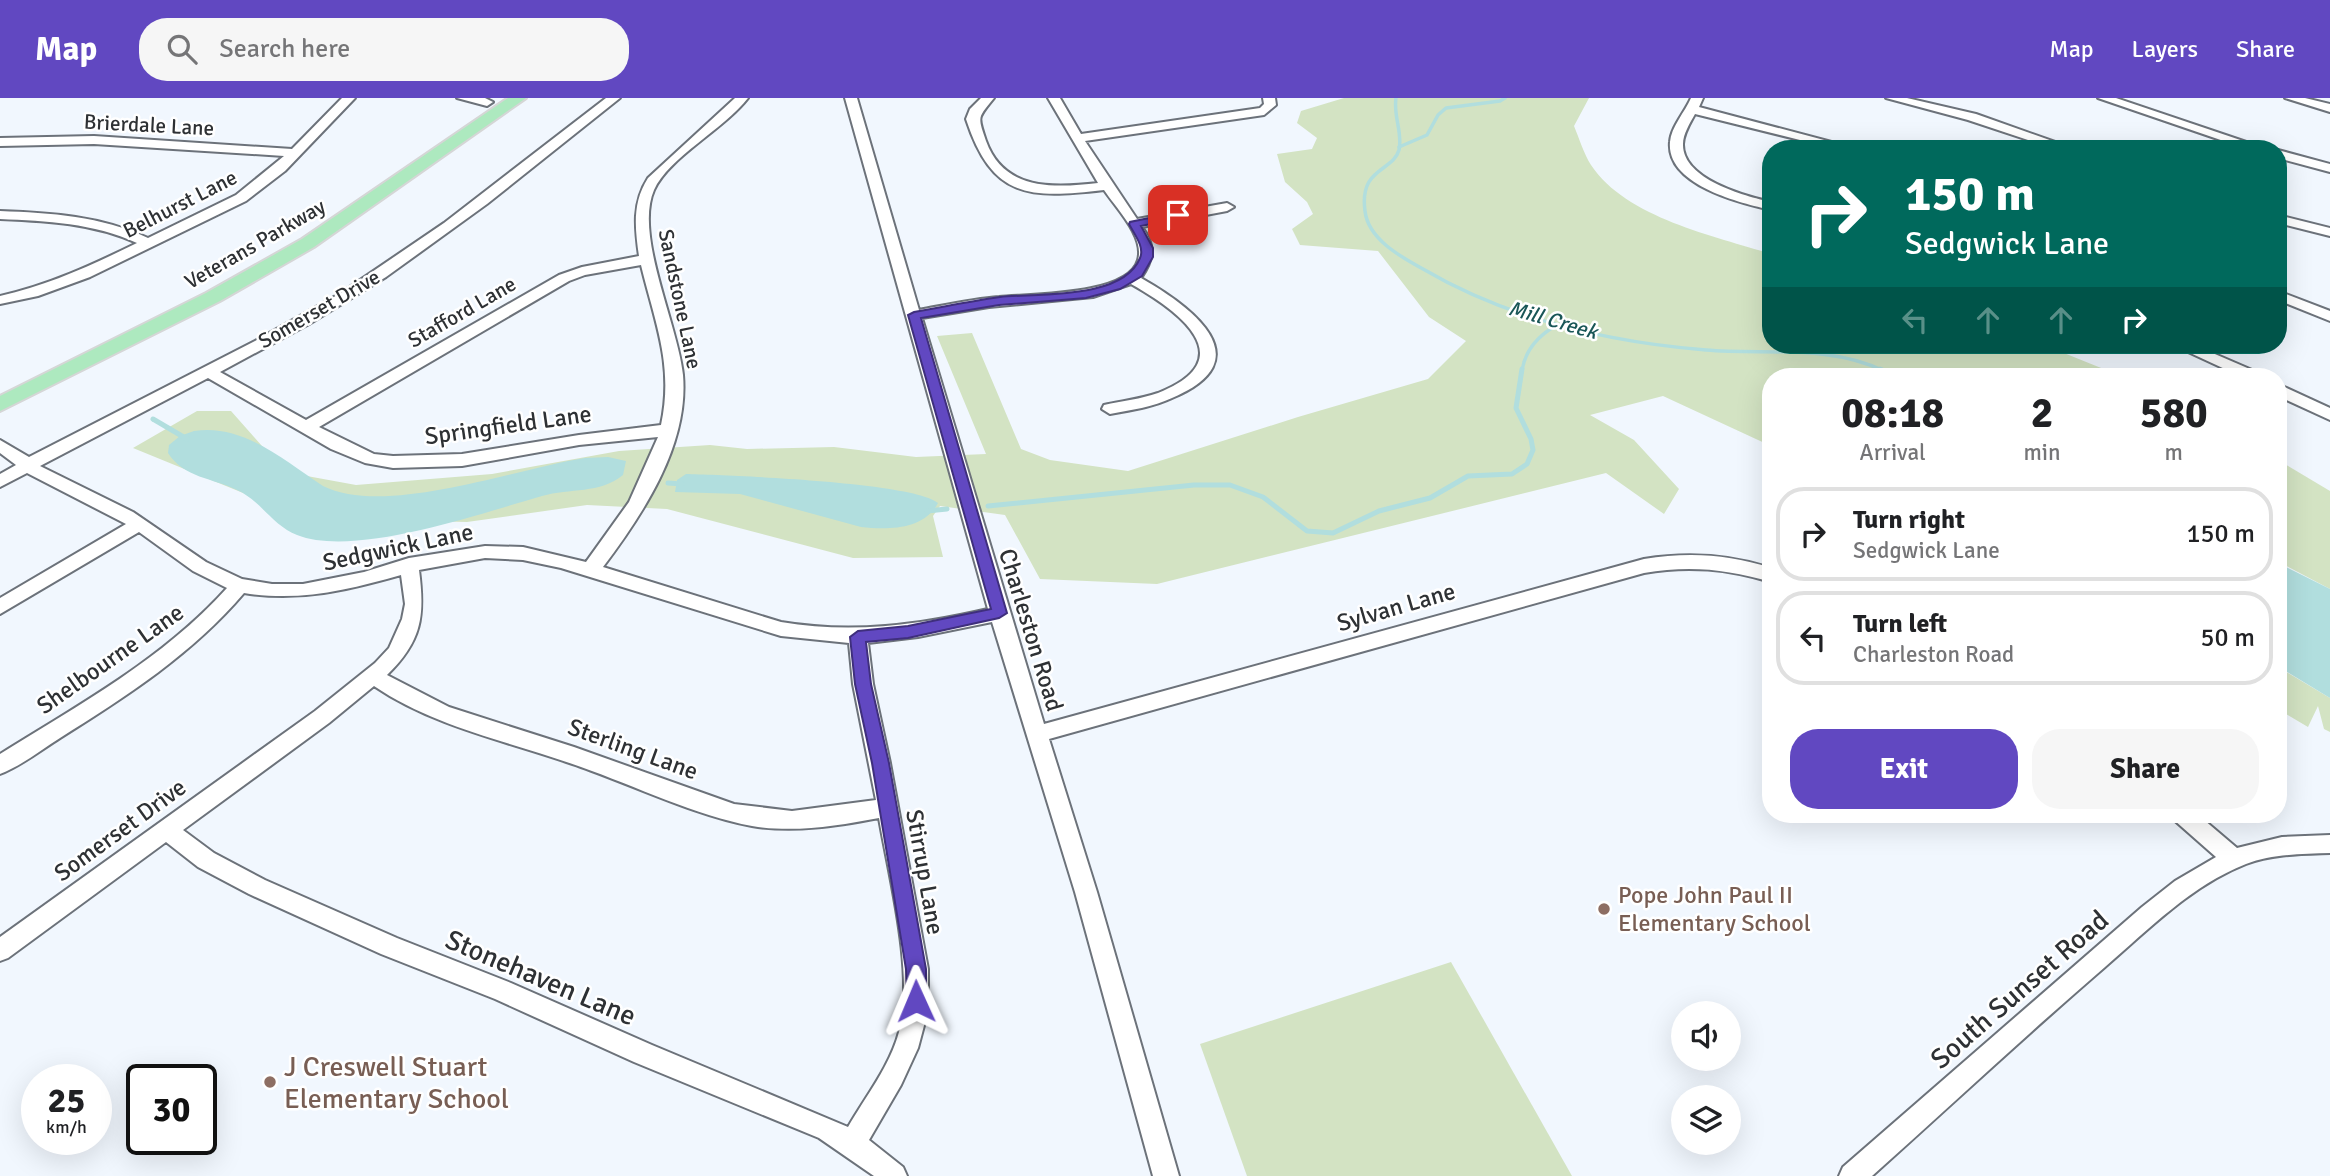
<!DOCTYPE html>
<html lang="en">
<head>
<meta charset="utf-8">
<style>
  body { margin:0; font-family:Signika,sans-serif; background:#f6f6f6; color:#202124; height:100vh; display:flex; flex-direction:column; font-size:26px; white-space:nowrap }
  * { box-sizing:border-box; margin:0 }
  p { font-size:23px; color:#757577 }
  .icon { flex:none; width:38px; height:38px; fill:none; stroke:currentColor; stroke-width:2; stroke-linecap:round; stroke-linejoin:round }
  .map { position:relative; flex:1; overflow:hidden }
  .sheet { position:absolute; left:1762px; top:270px; width:525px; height:455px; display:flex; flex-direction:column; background:#fff; border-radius:28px; box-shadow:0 7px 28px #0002 }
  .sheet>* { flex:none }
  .top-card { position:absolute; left:1762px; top:42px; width:525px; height:214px; border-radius:28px; box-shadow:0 7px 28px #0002; background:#00695c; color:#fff; overflow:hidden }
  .tools { position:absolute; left:1671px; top:903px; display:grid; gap:14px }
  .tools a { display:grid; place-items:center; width:70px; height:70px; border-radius:50%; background:#fff; box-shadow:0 7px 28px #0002; font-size:35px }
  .speed { position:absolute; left:21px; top:966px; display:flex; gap:14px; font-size:35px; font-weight:700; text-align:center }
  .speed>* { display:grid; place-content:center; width:91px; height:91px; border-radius:50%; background:#fff; box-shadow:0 7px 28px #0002; line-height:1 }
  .speed small { font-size:18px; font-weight:400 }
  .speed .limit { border:4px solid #111; border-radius:10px; background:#fff; color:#111 }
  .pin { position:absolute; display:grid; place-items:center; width:60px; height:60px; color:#fff; margin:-30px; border-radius:14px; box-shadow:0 4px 10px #0006 }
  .me { position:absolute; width:77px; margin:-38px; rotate:359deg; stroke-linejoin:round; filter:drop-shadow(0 0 5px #0008) }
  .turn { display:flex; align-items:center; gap:24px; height:147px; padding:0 28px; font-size:32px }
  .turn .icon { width:91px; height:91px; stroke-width:2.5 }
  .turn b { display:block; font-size:49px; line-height:60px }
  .lanes { display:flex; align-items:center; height:66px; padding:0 28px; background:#0003; justify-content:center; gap:35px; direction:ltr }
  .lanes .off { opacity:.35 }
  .eta { display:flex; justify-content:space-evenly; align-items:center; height:119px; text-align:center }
  .eta b { font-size:42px; font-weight:800; line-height:49px }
  .cta { display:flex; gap:14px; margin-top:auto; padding:14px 28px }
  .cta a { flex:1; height:80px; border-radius:28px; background:#6148c1; color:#fff; font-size:28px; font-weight:800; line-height:80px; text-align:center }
  .cta a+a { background:#f6f6f6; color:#202124 }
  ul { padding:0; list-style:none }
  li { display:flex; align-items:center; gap:21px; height:94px; margin:0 14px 10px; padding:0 14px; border:4px solid #e0e0e0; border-radius:28px }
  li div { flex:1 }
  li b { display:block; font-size:26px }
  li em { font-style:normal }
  header { display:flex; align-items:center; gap:42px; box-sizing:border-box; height:98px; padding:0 35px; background:#6148c1; color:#fff }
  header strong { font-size:33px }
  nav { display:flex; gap:38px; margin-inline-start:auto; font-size:24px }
  .search { width:490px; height:63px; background:#f6f6f6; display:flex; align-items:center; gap:18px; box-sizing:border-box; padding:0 24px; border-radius:28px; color:#757577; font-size:26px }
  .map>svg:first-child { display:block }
  .green { fill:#d3e3c3 }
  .water { fill:#b1dede }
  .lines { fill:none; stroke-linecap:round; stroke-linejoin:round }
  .stream-far1 { stroke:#b1dede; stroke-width:3.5 }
  .stream { stroke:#b1dede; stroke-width:5 }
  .minor-casing { stroke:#6c727a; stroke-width:4 }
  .major-casing { stroke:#d5d6d6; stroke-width:4 }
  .minor { fill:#fff; fill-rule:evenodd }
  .major { fill:#ade9bf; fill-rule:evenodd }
  .route { fill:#6148c1; stroke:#3f2f7d; stroke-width:2 }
  .education-dot { fill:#8d6e63; stroke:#fff; stroke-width:2.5 }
  .labels { text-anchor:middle; stroke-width:5; stroke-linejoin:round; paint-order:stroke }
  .far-street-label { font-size:21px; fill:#2e3134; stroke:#fff }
  .far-water-label { font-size:21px; font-style:italic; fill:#195657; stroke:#fff }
  .street-label { font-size:24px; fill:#2e3134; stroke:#fff }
  .education-label { font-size:24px; fill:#785e54; stroke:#fff; text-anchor:start }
  .near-street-label { font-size:28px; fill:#2e3134; stroke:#fff }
  .near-education-label { font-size:28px; fill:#785e54; stroke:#fff; text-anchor:start }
</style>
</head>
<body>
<header>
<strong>Map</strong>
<div class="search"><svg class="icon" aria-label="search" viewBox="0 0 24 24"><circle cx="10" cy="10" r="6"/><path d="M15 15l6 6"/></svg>Search here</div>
<nav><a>Map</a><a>Layers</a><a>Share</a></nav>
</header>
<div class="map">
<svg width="2330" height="1078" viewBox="0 0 2330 1078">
  <rect width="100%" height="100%" fill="#f1f7fe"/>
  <g class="green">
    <path d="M1344,0H1589L1574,28C1579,40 1584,56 1591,67C1626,120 1715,138 1771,156V247H2044L2121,278H1771V348L1663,298L1590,317L1634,342L1679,391L1664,416L1606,375L1157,486L1040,481L1005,417L940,408L933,418L943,459L853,460L667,411L587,407L467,424L304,420L133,350L197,313H231L285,374L356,387L492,376L619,353L710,347L747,351L834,349L916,359L986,356L937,238L972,235L1021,351L1050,362L1128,373L1298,319L1428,281L1466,243L1429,219L1378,153L1300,147L1292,131L1313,116L1307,104L1285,84L1277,56L1312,51L1317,40L1297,25L1301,13Z"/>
    <path d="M2278,362L2330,393V491L2279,464Z"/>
    <path d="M2278,569L2330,600V634L2324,631L2318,608L2308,629L2279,612Z"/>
    <path d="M1451,864L1572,1078H1247L1200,946Z"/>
  </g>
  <g class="water">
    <path d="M194,333C243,325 285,363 323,388C386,419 514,371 585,360L608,359L626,363L623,377C600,396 570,390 542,398C482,415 355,460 297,437C273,428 260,402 237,392C213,380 184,380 168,355L169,347L180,338Z"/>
    <path d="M686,376C727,377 914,384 938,405C924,432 888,432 861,429L740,396L675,394L677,382Z"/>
    <path d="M2278,465L2330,491V600L2279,569Z"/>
  </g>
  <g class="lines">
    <g class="stream-far1">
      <path d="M1396,0C1393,18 1403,35 1399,52C1393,74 1359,69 1365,113C1368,141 1401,159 1423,171C1510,222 1607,244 1706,252C1765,257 1828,246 1884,273"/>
      <path d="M1399,49L1427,37L1438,17L1446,10L1500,3L1505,0"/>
      <path d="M1522,273C1525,252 1539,237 1557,227"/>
    </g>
    <g class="stream">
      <path d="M1880,271L1895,278"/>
      <path d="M153,321L187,341"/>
      <path d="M668,385L682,386"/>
      <path d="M988,408L1194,387H1230L1263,399L1307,433L1333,435L1379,413L1430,400L1468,378L1512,376L1527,366L1533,352L1531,341L1516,310L1522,271"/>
      <path d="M927,413L947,411"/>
    </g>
    <g class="minor-casing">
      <g id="minor">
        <path d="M342,0H355L285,73L246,103L90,179L38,198L0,206V198C49,187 92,167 137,145C93,125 47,123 0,121V113C51,115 101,118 148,140L236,97L284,58L94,46L0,48V40L94,38L292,51Z"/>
        <path d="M457,0H485L493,4L487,8Z"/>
        <path d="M606,0H620L487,106L386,179L309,226L220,274L306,322L559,177L582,169L639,158C635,130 632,105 648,80L735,0H748C724,31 668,60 654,92C634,137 678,227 683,277C689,347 643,416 603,469L781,524C852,536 919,527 988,511L845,0H857L919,212C946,207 972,201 999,199C1029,196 1128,198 1138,162C1145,139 1116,110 1104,92C1028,101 992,100 966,21L970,11L981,0H994C978,20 977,17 986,43C1004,93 1054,90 1098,85L1048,0H1060L1081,36L1260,10L1264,6L1263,0H1275L1276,7L1264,17L1085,43L1137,121L1227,105L1234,109L1227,113L1142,129C1156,148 1154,161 1141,180C1192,209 1263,262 1172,300C1153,309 1131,312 1110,316L1102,311L1104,307C1122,303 1141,301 1158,295C1244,261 1179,213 1131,186L1093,199L989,209L922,220L1044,626L1644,461C1688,454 1728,456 1771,470V484C1727,471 1689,467 1644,475L1049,641L1097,794L1179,1078H1153L1075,794L992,524L918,539L868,545L873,586L890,665L928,871V887L926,920L918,950L901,987L869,1042L903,1069L907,1078H874L819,1040L634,964L495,901L381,856L249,796L198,769L166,744L8,860L0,863V839L315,613L375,565L389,550L402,521L405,506L401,477C348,492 300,504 244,495C192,556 127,598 60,640C41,652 21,668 0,676V656C80,606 163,561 227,490L193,473L139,434L0,516V500L126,426L27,375L0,389V376L16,367L0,355V342L29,359L255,243L341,195L444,125ZM641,167C655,225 674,267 661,327L579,337L462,356L393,358L374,356L319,329L569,183L585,177ZM208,280L331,351L365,365L393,370L462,368L579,347L658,339L629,404L586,464L523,449L485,448L409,460L364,474L303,486H272L242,481L206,464L133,414L40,368ZM485,460L523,462L561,470L781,538L849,545L853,586L876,702L792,713L734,706L574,649L449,609L387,577C422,543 425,518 419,472ZM374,588C436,630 512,644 581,669C635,688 697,718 752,728C794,735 837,728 879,720C889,778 915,878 899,934C890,968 866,998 848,1029L652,947L511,885L397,840L265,782L214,755L183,732L329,625Z"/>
        <path d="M1691,0H1703L1699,9L1858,51H1836L1695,16C1690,25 1683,36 1683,46C1682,81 1744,98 1771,104V112C1740,105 1666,87 1670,44C1671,29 1685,14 1691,0Z"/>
        <path d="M1886,0H1907L1976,16L2075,51H2055L1968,22Z"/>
        <path d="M2098,0H2116L2267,51H2247Z"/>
        <path d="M2285,0H2305L2330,6V14Z"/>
        <path d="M2278,52L2330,66V74L2278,60Z"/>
        <path d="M2278,117L2330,130V138L2278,125Z"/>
        <path d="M2278,193L2330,213V223L2278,202Z"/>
        <path d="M2173,247H2194L2259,275L2261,278H2240Z"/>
        <path d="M2278,286L2330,310V322L2278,298Z"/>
        <path d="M2171,716H2197L2237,750L2282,739L2330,737V755C2302,756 2272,756 2246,766C2192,787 2149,831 2105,869C2026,937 1950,1008 1872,1078H1839L1843,1069L2142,809L2175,783L2216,759L2174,722Z"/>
      </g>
    </g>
    <g class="major-casing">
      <path id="major" d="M508,0H526L314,149L220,203L0,313V298L206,195L302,141Z"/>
    </g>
    <use href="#minor" class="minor"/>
    <use href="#major" class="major"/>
  </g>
  <path class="route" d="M1178,114L1184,117L1182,120L1141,128L1153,150V159L1142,178L1120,191L1086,200L999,207L921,220L1007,515L999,520L908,540L866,544L871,586L889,665L926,871V903L924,910L916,913L909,910L907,903L906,871L872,665L855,586L850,539L858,533L908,528L991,511L908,217L914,214C943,209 971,203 1000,199C1037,195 1123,202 1140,160C1145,149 1134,136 1129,126L1130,124Z"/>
  <g class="education-dot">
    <circle cx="1604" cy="811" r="7"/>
    <circle cx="270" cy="984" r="7"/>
  </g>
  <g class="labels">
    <g class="far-street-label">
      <text transform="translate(149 27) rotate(3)" y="7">Brierdale Lane</text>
      <text transform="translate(180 106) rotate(-27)" y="7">Belhurst Lane</text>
      <text transform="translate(255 146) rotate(-30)" y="7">Veterans Parkway</text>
      <text transform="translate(680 201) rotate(78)" y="7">Sandstone Lane</text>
      <text transform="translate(319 211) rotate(-30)" y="7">Somerset Drive</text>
      <text transform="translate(462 214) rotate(-30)" y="7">Stafford Lane</text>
    </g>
    <g class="far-water-label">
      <text transform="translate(1553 222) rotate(16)" y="7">Mill Creek</text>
    </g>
    <g class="street-label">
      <text transform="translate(508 327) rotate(-8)" y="8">Springfield Lane</text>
      <text transform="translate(398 449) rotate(-12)" y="8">Sedgwick Lane</text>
      <text transform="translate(1396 509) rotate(-16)" y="8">Sylvan Lane</text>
      <text transform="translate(1031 532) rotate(73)" y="8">Charleston Road</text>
      <text transform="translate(110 561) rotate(-35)" y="8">Shelbourne Lane</text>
      <text transform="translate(633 651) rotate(20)" y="8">Sterling Lane</text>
      <text transform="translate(120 732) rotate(-36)" y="8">Somerset Drive</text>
      <text transform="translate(925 774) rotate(80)" y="8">Stirrup Lane</text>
    </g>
    <g class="education-label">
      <text x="1618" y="805">Pope John Paul II<tspan x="1618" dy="28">Elementary School</tspan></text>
    </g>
    <g class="near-street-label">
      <text transform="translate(541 879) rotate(23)" y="10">Stonehaven Lane</text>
      <text transform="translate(2019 891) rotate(-41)" y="10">South Sunset Road</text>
    </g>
    <g class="near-education-label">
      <text x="284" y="978">J Creswell Stuart<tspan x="284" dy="32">Elementary School</tspan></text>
    </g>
  </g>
</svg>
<div class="tools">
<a><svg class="icon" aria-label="sound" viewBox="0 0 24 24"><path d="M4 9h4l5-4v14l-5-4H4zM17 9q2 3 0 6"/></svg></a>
<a><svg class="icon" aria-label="layers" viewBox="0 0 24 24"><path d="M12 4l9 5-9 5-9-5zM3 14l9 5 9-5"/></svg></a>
</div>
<div class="speed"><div>25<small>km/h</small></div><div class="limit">30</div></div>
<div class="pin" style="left:1178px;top:117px;background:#d93025"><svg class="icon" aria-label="arrive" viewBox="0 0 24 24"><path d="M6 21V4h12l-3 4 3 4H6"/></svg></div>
<svg class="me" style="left:916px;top:903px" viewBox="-20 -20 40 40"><path d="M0-17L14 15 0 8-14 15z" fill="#6148c1" stroke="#fff" stroke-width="4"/></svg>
<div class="top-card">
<div class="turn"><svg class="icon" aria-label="right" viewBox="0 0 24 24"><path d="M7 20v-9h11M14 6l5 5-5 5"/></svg><div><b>150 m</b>Sedgwick Lane</div></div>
<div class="lanes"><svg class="icon off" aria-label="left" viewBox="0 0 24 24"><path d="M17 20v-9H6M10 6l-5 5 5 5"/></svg><svg class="icon off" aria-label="ahead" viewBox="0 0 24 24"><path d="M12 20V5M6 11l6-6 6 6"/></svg><svg class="icon off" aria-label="ahead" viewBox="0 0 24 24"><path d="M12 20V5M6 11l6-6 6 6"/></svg><svg class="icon" aria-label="right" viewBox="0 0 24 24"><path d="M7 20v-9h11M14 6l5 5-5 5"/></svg></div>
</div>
<section class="sheet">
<div class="eta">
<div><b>08:18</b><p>Arrival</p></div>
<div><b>2</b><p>min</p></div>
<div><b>580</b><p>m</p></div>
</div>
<ul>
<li><svg class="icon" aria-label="right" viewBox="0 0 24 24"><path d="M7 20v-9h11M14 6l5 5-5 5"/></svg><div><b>Turn right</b><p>Sedgwick Lane</p></div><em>150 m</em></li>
<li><svg class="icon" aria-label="left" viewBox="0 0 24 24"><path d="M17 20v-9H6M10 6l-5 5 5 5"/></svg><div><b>Turn left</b><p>Charleston Road</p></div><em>50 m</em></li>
</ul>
<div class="cta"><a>Exit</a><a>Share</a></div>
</section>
</div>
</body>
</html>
